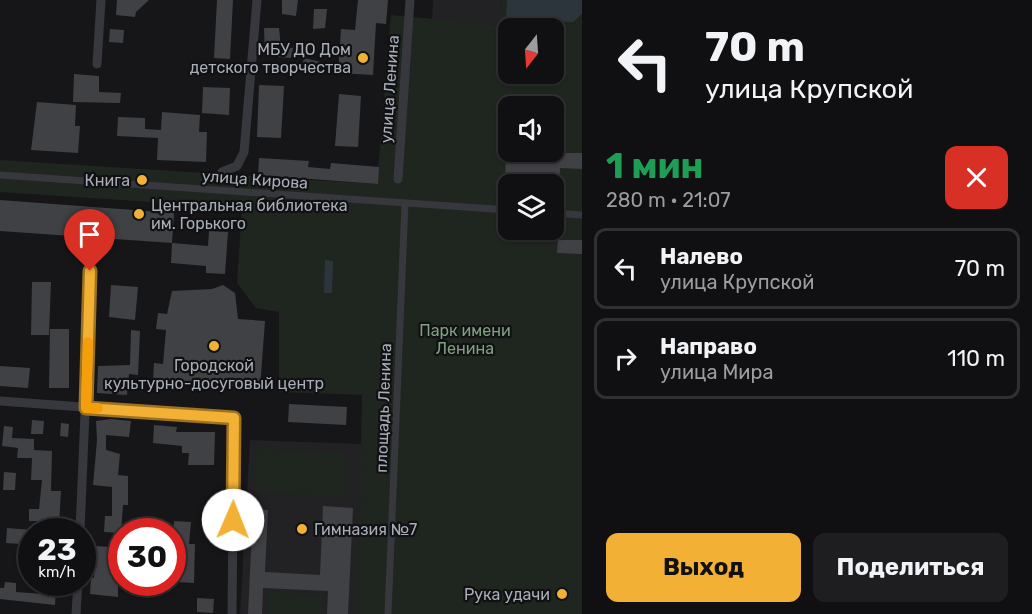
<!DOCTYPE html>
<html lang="ru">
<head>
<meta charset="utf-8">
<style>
  body { margin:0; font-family:Rubik,sans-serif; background:#1e1e20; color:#f1f3f6; height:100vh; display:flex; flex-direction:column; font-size:22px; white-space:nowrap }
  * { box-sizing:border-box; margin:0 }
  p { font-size:20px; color:#9c9d9f }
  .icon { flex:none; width:33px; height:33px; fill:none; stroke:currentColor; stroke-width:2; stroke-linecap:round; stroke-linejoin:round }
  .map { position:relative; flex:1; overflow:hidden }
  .sheet { display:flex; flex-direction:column; background:#101012; width:450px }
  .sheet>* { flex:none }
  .guide { background:#101012; color:#f1f3f6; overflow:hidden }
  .needle { width:39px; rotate:197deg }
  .buttons { position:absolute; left:498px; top:18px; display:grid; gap:12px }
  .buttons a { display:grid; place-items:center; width:66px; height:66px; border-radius:12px; background:#101012; box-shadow:0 2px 4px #0004,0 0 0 2px #303032; font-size:30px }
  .speed { position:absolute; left:18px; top:518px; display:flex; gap:12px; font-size:30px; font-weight:700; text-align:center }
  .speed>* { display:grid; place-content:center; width:78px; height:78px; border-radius:50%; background:#101012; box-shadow:0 2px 4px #0004,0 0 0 2px #303032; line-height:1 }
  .speed small { font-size:15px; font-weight:400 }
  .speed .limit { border:9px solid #d22; background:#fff; color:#111 }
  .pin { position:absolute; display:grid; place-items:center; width:51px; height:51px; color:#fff; margin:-62px -26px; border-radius:50% 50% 50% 0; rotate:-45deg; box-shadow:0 0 6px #0007 }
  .pin .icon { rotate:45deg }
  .me { position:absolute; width:66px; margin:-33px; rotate:1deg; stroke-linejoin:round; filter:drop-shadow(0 0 4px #0008) }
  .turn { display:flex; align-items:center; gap:21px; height:126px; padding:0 24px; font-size:27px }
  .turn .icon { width:78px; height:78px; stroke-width:2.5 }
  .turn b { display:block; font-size:42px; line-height:51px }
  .round { display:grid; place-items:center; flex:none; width:63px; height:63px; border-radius:12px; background:#1e1e20 }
  .overview { display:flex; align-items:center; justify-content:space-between; height:102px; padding:0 24px }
  h1 { font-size:36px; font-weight:700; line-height:45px; color:#1e9e55 }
  .cta { display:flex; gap:12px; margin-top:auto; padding:12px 24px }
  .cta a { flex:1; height:69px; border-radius:12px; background:#f2b134; color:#111; font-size:24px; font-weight:700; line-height:69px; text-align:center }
  .cta a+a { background:#1e1e20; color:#f1f3f6 }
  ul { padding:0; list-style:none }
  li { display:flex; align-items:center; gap:18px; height:81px; margin:0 12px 9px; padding:0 12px; border:3px solid #303032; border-radius:12px }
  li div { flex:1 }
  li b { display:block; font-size:22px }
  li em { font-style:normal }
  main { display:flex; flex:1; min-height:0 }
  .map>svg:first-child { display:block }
  .built { fill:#222225 }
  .green { fill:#1e261f; fill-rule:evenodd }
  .water { fill:#2c353c }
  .building { fill:#404145 }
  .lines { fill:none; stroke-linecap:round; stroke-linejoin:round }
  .pedestrian { stroke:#37383d; stroke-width:7 }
  .minor { stroke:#37383d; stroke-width:9 }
  .route-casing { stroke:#9d7322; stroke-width:15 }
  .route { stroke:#f2b134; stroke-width:10 }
  .slow { stroke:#f59e0b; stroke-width:10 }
  .poi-dot { fill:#f2b134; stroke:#111113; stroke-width:2 }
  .labels { text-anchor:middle; stroke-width:4.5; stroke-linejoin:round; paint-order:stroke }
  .poi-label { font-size:16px; fill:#a8adb8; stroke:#111113; text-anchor:end }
  .street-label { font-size:16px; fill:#a8adb8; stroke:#111113 }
  .park-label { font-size:16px; fill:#7fa381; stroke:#111113 }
</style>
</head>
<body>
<main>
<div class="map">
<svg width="582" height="614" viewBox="0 0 582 614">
  <rect width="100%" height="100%" fill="#161618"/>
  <g class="built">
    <path d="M433,0H502L501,25L432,21Z"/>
    <path d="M250,440L362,444L358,614H240Z"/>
  </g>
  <g class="green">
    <path d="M502,0H582V614H358L362,395L279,392V312L256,308L237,283L242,208L0,192V160L377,184L391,15L500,25ZM508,28H554V74H508ZM508,106H554V152H508ZM508,184H554V230H508Z"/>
    <path d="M257,448L346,453L344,497L255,492Z"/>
    <path d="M268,592L323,595L322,614H267Z"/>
  </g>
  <g class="water">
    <path d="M507,0H582V14L573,22L506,19Z"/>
    <path d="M325,260L333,261L332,293H324Z"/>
  </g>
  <g class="building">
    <path d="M117,0H149L136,12L135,17L116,15Z"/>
    <path d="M217,0H233L230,59L214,58Z"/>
    <path d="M282,0H298L296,16L282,14Z"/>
    <path d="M358,0H388L386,24L376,23L373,75L338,73L341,29L355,30Z"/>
    <path d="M314,9H327L325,28L313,29Z"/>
    <path d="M264,28H279L281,47L293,48L291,58L265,56Z"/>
    <path d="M110,29L124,30L123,43L109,42Z"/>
    <path d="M304,58L325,63V67L302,66Z"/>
    <path d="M74,74L99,76V92L121,93L120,103L73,102Z"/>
    <path d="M259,85L284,86L281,138L257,137Z"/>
    <path d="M203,87L230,88L229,115L202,113Z"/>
    <path d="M339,94L361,96L358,147L335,146Z"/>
    <path d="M37,102L76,105L75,126H80L78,153L31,150Z"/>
    <path d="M162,112L200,115L199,132H207L206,162L157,160L158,138L117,136L118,117L145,118V129L161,130Z"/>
    <path d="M554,148L561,149V153H582V169L560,168L559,184H505L506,152H554Z"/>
    <path d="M259,158L309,161L308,167L330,169L331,163L379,167L378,184L258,175Z"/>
    <path d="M0,200L174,213L172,243L0,231Z"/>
    <path d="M209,231L228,232L225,274L206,273V266L171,263L172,243L208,246Z"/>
    <path d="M558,240H582V254L557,253Z"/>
    <path d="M32,282H51L49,335H31Z"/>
    <path d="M111,285L138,287L135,320L109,317Z"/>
    <path d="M223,285L235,293L238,319L265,321L260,388L153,381L154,363L163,364L166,330L156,329L158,313L167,314L172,291L212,289Z"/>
    <path d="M50,329H69V388H49Z"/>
    <path d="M131,330L140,331L138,375L129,374L127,395L97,393L98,366L130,365Z"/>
    <path d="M0,366L30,368L28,388L0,386Z"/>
    <path d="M289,404L347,407L346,425L288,422Z"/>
    <path d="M111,419L131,421L129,437L106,435V450L120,454L118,475L128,476V505H123L121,533L104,532L105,516H112V487L93,485L97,440L96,421Z"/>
    <path d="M32,420L44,421L43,434H31Z"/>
    <path d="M61,423L69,424L68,437L60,436Z"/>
    <path d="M154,425L177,427L176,432H215L214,465H188L189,453H182V446L153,443Z"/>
    <path d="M4,426L13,427L12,438L34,439V450L52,451L51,491H61L59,525H51V521H29V509H39L42,480H31L32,458H17L18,448L2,446Z"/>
    <path d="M4,472L16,473L15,490H3Z"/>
    <path d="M323,506L353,508L348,614H327L328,591L263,588L262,614H248L253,509L268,510L265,572L320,575Z"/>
    <path d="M174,521L191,522L189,544H195L194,583L176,582L178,536H173Z"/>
    <path d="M7,528L32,530V570L20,569L22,544L6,543Z"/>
    <path d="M95,546L109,547V564H118V597L90,594L91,577L94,578Z"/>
    <path d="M5,582L16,583V592L43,594V589L56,590L55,605L0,599V588H4Z"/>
    <path d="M156,582H166L165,591L155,590Z"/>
    <path d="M197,598L214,599L213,613L197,612Z"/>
  </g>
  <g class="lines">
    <g class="pedestrian">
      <path d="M0,175L508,210"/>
      <path d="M554,213L582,215"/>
      <path d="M388,614L405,203"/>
    </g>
    <g class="minor">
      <path d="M97,64L101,0"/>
      <path d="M222,172L237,166L244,152L257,0"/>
      <path d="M398,179L410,0"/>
      <path d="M0,401L234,418L232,614"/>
      <path d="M80,531L91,271"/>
      <path d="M76,614L78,582"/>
    </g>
  </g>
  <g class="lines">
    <g class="route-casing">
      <path id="route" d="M90,271L86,408L234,418L233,520"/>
    </g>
    <use href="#route" class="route"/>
    <path class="slow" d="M88,342L86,408H98"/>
  </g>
  <g class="poi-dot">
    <circle cx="363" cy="58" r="6"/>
    <circle cx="142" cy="180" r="6"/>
    <circle cx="139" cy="214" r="6"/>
    <circle cx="214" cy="346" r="6"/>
    <circle cx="302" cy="529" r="6"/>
    <circle cx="562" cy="594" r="6"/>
  </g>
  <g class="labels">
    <g class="poi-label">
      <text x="351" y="55">МБУ ДО Дом<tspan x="351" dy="18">детского творчества</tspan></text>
      <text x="130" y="186">Книга</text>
      <text x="151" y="211" text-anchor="start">Центральная библиотека<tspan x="151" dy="18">им. Горького</tspan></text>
      <text x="214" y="371" text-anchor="middle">Городской<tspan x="214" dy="18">культурно-досуговый центр</tspan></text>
      <text x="314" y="535" text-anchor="start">Гимназия №7</text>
      <text x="550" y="600">Рука удачи</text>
    </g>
    <g class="street-label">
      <text transform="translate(389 89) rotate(-86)" y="6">улица Ленина</text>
      <text transform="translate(255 179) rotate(4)" y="6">улица Кирова</text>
      <text transform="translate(383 408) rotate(-88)" y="6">площадь Ленина</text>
    </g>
    <g class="park-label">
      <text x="465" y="336">Парк имени<tspan x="465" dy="18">Ленина</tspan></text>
    </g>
  </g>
</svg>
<div class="buttons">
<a><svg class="needle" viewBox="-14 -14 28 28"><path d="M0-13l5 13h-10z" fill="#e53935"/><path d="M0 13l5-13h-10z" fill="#9c9d9f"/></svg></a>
<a><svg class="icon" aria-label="sound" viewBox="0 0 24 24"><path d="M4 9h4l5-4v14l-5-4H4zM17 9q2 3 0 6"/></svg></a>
<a><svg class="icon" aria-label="layers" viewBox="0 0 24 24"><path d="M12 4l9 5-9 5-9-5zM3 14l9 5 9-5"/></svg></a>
</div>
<div class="speed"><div>23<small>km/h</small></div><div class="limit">30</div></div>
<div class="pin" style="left:90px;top:271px;background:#d93025"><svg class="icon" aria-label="arrive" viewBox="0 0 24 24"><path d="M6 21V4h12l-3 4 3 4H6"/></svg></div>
<svg class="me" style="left:233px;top:520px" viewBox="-20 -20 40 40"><circle r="19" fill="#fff"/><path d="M0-13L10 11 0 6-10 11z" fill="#f2b134"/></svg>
</div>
<section class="sheet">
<div class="guide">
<div class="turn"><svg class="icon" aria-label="left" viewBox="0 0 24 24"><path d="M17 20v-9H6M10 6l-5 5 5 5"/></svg><div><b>70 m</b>улица Крупской</div></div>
</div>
<div class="overview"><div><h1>1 мин</h1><p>280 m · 21:07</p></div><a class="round" style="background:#d93025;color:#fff"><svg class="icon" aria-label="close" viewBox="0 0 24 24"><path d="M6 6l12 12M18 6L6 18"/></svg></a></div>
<ul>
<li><svg class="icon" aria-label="left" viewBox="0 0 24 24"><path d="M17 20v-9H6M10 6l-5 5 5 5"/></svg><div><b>Налево</b><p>улица Крупской</p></div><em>70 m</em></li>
<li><svg class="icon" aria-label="right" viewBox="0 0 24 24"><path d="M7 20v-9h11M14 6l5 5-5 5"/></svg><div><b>Направо</b><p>улица Мира</p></div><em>110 m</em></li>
</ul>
<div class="cta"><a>Выход</a><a>Поделиться</a></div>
</section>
</main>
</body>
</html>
